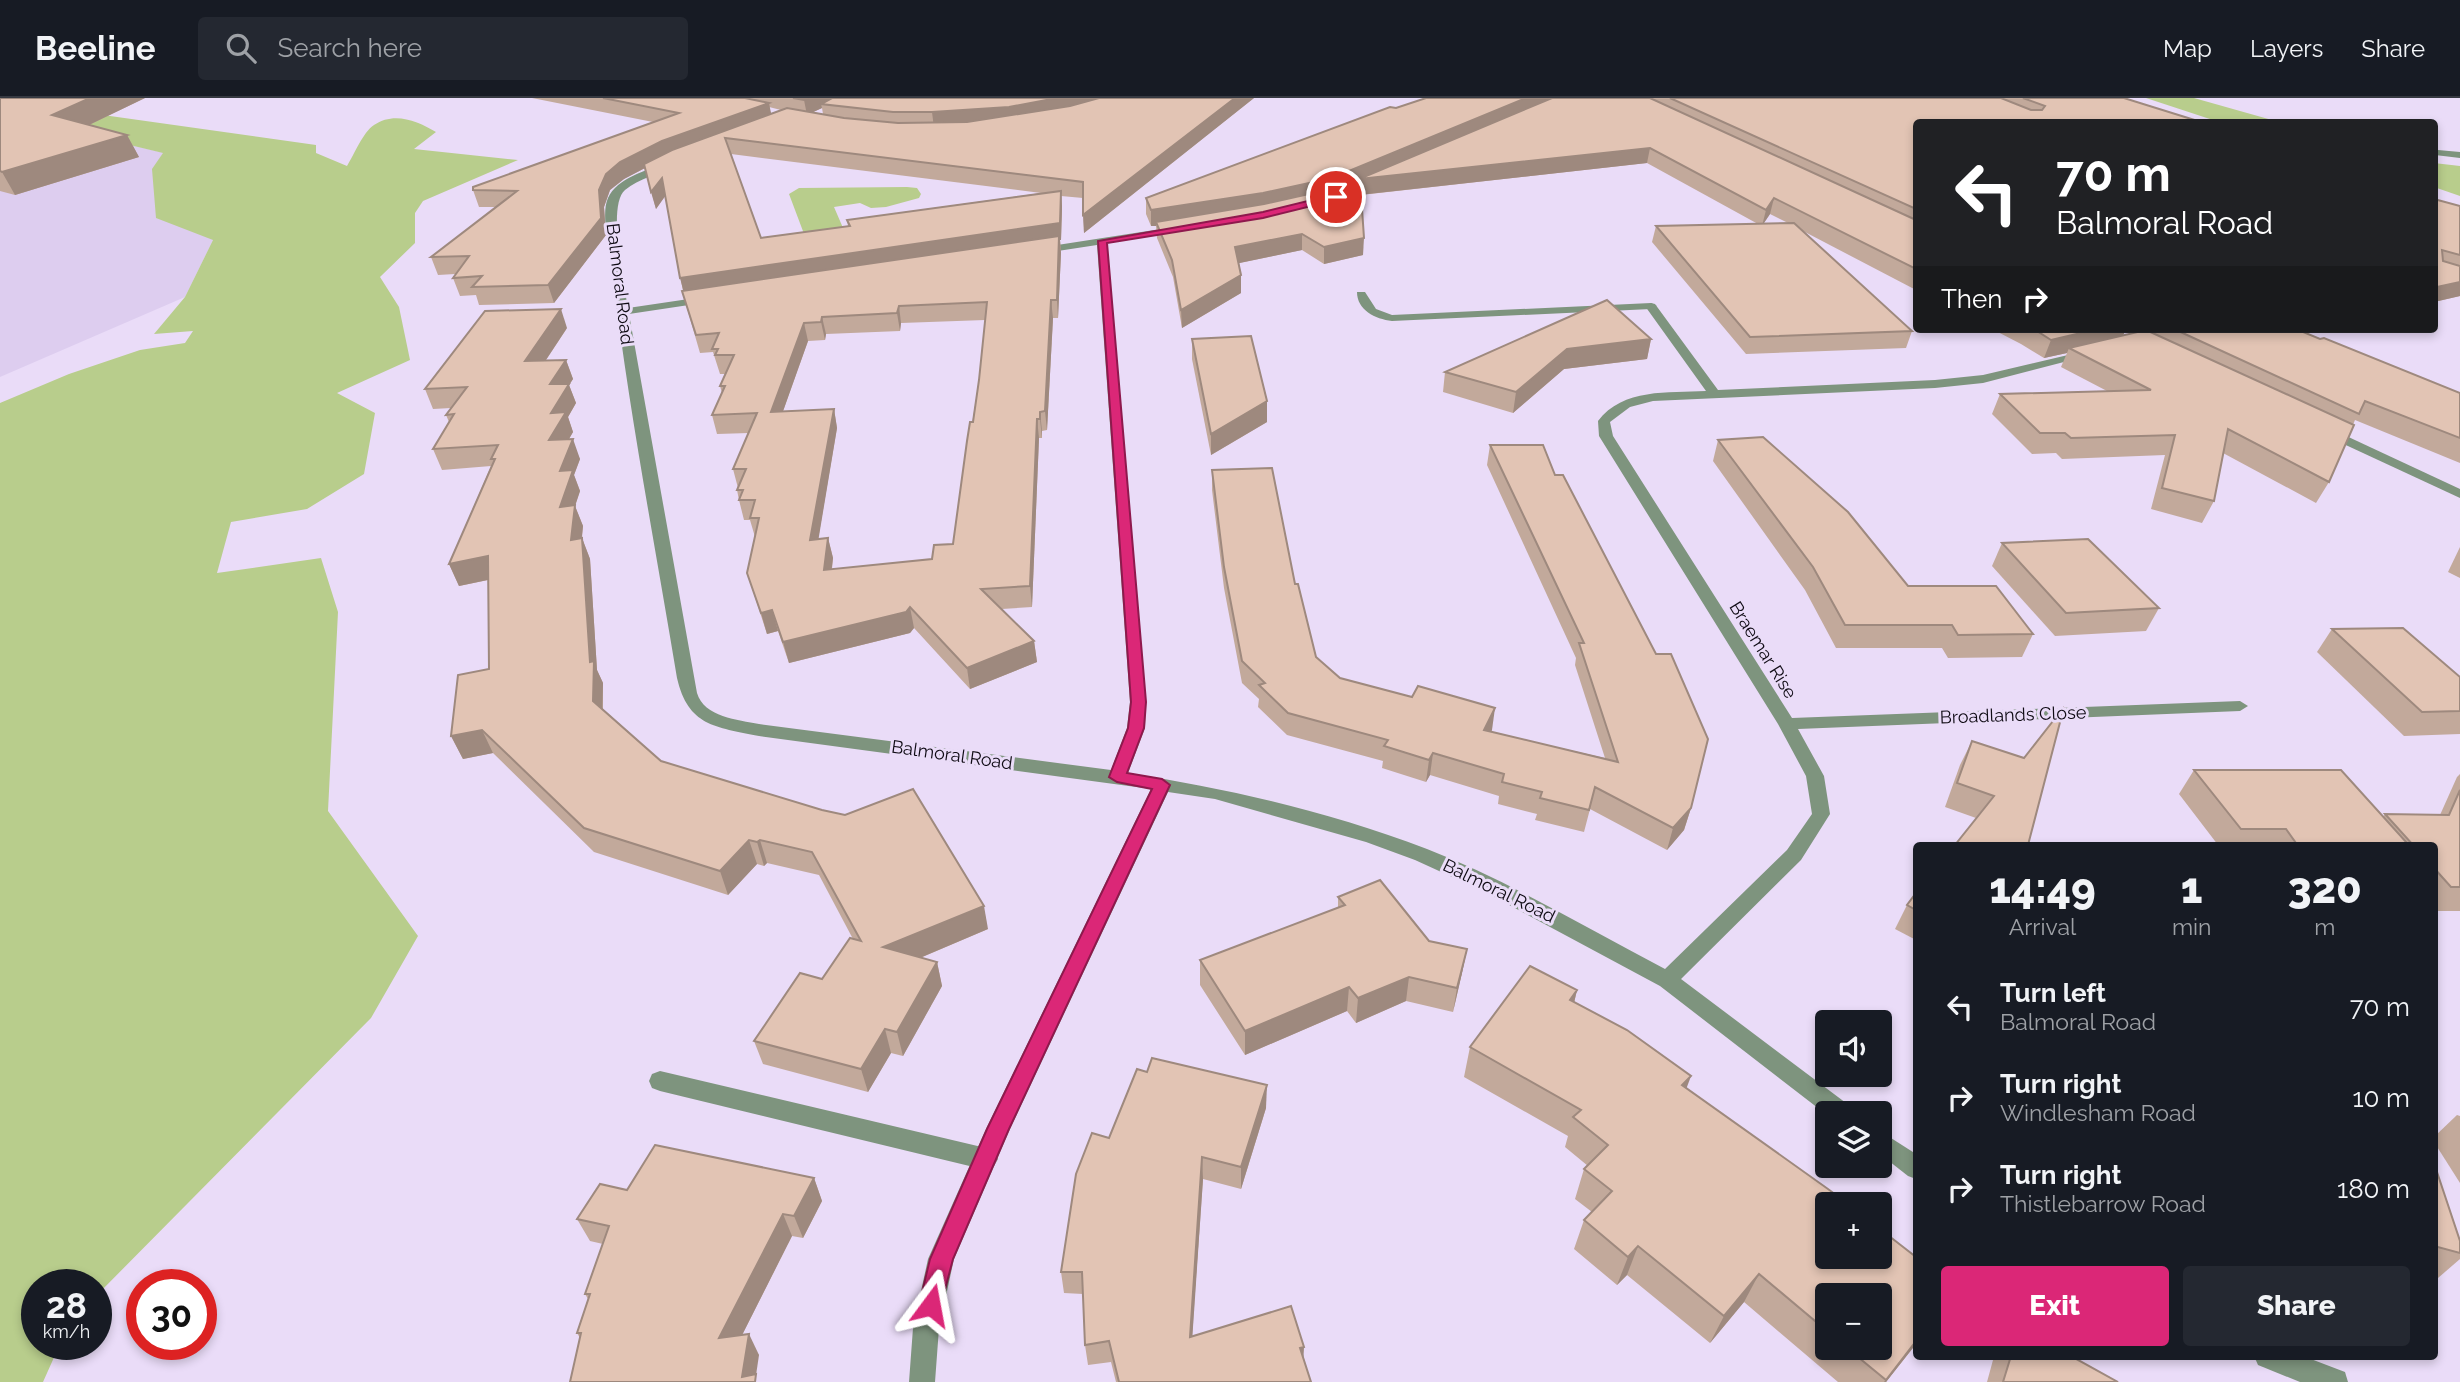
<!DOCTYPE html>
<html lang="en">
<head>
<meta charset="utf-8">
<style>
  body { margin:0; font-family:Raleway,sans-serif; background:#242831; color:#f1f3f6; height:100vh; display:flex; flex-direction:column; font-size:26px; white-space:nowrap }
  * { box-sizing:border-box; margin:0 }
  p { font-size:23px; color:#9ea1a6 }
  .icon { flex:none; width:38px; height:38px; fill:none; stroke:currentColor; stroke-width:2; stroke-linecap:round; stroke-linejoin:round }
  .map { position:relative; flex:1; overflow:hidden }
  .panel { position:absolute; left:1913px; top:744px; width:525px; height:518px; display:flex; flex-direction:column; background:#171b24; border-radius:7px; box-shadow:0 4px 10px #0003 }
  .panel>* { flex:none }
  .hud { position:absolute; left:1913px; top:21px; width:525px; height:214px; border-radius:7px; box-shadow:0 4px 10px #0003; background:#202124; color:#fff; overflow:hidden }
  .buttons { position:absolute; left:1815px; top:912px; display:grid; gap:14px }
  .buttons a { display:grid; place-items:center; width:77px; height:77px; border-radius:7px; background:#171b24; box-shadow:0 4px 10px #0003; font-size:35px }
  .speed { position:absolute; left:21px; top:1171px; display:flex; gap:14px; font-size:35px; font-weight:700; text-align:center }
  .speed>* { display:grid; place-content:center; width:91px; height:91px; border-radius:50%; background:#171b24; box-shadow:0 4px 10px #0003; line-height:1 }
  .speed small { font-size:18px; font-weight:400 }
  .speed .limit { border:10px solid #d22; background:#fff; color:#111 }
  .pin { position:absolute; display:grid; place-items:center; width:60px; height:60px; color:#fff; margin:-30px; border:4px solid #fff; border-radius:50%; box-shadow:0 2px 7px #0007 }
  .me { position:absolute; width:77px; margin:-38px; rotate:13deg; stroke-linejoin:round; filter:drop-shadow(0 0 5px #0008) }
  .turn { display:flex; align-items:center; gap:24px; height:147px; padding:0 28px; font-size:32px }
  .turn .icon { width:91px; height:91px; stroke-width:2.5 }
  .turn b { display:block; font-size:49px; line-height:60px }
  .then { display:flex; align-items:center; height:66px; padding:0 28px; background:#0003; gap:14px; font-size:26px }
  .eta { display:flex; justify-content:space-evenly; align-items:center; height:119px; text-align:center }
  .eta b { font-size:42px; font-weight:800; line-height:49px }
  .primary-button { display:flex; gap:14px; margin-top:auto; padding:14px 28px }
  .primary-button a { flex:1; height:80px; border-radius:7px; background:#db2777; color:#fff; font-size:28px; font-weight:800; line-height:80px; text-align:center }
  .primary-button a+a { background:#242831; color:#f1f3f6 }
  ul { padding:0; list-style:none }
  li { display:flex; align-items:center; gap:21px; height:91px; padding:0 28px }
  li div { flex:1 }
  li b { display:block; font-size:26px }
  li em { font-style:normal }
  header { display:flex; align-items:center; gap:42px; box-sizing:border-box; height:98px; padding:0 35px; background:#171b24; border-bottom:2px solid #363941 }
  header strong { font-size:33px }
  nav { display:flex; gap:38px; margin-inline-start:auto; font-size:24px }
  .search { width:490px; height:63px; background:#242831; display:flex; align-items:center; gap:18px; box-sizing:border-box; padding:0 24px; border-radius:7px; color:#9ea1a6; font-size:26px }
  .map>svg:first-child { display:block }
  .built { fill:#ddcdef }
  .green { fill:#b8cd8c }
  .lines { fill:none; stroke-linecap:round; stroke-linejoin:round }
  .service { fill:#7e947e; fill-rule:evenodd }
  .minor { fill:#7e947e; fill-rule:evenodd }
  .wall { fill:#c2a99b; fill-rule:evenodd }
  .shaded-wall { fill:#9e897e }
  .building { fill:#e2c4b4; stroke:#9e897e; stroke-width:2; fill-rule:evenodd }
  .route { fill:#db2777; stroke:#8e194d; stroke-width:2 }
  .labels { text-anchor:middle; stroke-width:6; stroke-linejoin:round; paint-order:stroke }
  .street-label { font-size:18px; fill:#0f0b14; stroke:#eadcf8 }
</style>
</head>
<body>
<header>
<strong>Beeline</strong>
<div class="search"><svg class="icon" aria-label="search" viewBox="0 0 24 24"><circle cx="10" cy="10" r="6"/><path d="M15 15l6 6"/></svg>Search here</div>
<nav><a>Map</a><a>Layers</a><a>Share</a></nav>
</header>
<div class="map">
<svg width="2460" height="1284" viewBox="0 0 2460 1284">
  <rect width="100%" height="100%" fill="#eadcf8"/>
  <path class="built" d="M0,16L164,55L213,142L185,199L0,279Z"/>
  <g class="green">
    <path d="M2146,0H2194L2279,24H2219Z"/>
    <path d="M46,9L316,47V55L347,68C354,57 363,34 374,27C394,13 418,23 436,34L414,51L518,62L423,103L415,115V145L380,179L399,209L410,262L337,295L375,315L364,376L307,411L231,424L217,475L321,460L338,514L328,713L418,838L371,920L96,1198V1186H37V1246H60L43,1284H0V305L69,276L140,252L185,245L193,233L154,236L185,199L213,142L156,120L152,71L163,55L9,18Z"/>
    <path d="M2434,65L2460,68V98L2434,89Z"/>
    <path d="M907,89L917,90L921,96L919,100L886,109L871,110L860,105L834,109L859,167L818,173L789,96L799,90Z"/>
  </g>
  <g class="lines">
    <g class="service">
      <path d="M2438,52L2460,54V60L2435,57V53Z"/>
      <path d="M1357,194H1365L1376,211L1392,217L1651,205L1657,208L1651,211L1392,223C1375,221 1357,212 1357,194Z"/>
      <path d="M660,973L986,1050L994,1054L998,1061L994,1068L986,1072L660,993L652,990L649,983L652,976Z"/>
    </g>
    <g class="minor">
      <path d="M666,65L674,67C659,77 639,80 625,92C607,107 624,186 628,210L709,198L714,201L709,204L629,216L697,595C704,619 738,622 759,626L1111,672L1127,630L1130,604L1097,147L1038,156L1033,153L1038,150L1180,128L1185,131L1184,133L1107,145L1146,604L1145,630L1128,675C1230,691 1330,714 1427,751C1509,783 1587,830 1665,871L1787,752L1812,716L1806,678L1778,626L1599,338L1598,323C1623,290 1668,295 1706,293L1645,208L1651,205L1655,206L1718,292L1935,282L1983,277L2085,253L2091,257L1983,285L1935,290L1653,303L1630,309L1610,324L1613,338L1792,620L2240,603L2248,608L2240,613L1798,631L1824,678L1830,716L1801,762L1681,881L1850,1008L1854,1015L1827,1017L1660,888L1485,794L1415,762L1366,744L1215,701L1168,694L1010,1031L954,1161L939,1230L935,1284H909L913,1230L928,1161L986,1031L1151,691L759,638C715,629 688,628 677,580C655,447 629,313 613,180C611,160 600,117 608,100C617,80 647,72 666,65Z"/>
      <path d="M2327,329L2460,391V400L2322,336V330Z"/>
      <path d="M1880,1033L1916,1056V1081L1908,1078L1880,1056Z"/>
      <path d="M2254,1258H2303L2345,1274L2348,1284H2300L2258,1267Z"/>
    </g>
  </g>
  <g class="wall">
    <path d="M0,0H145L89,27L127,37L139,59L15,97L0,93Z"/>
    <path d="M532,0H1254L1084,135L1083,100L1061,98L1062,109L1061,142H1060L1061,155L1058,220H1053L1047,332L1042,333V340H1039L1032,509L1002,511L1034,543L1037,564L970,591L914,530L910,535L789,565L778,533L767,536L747,475L755,439L750,422H744L739,402L737,392L738,390L733,371L749,335L717,336L712,317L722,295L720,288L726,276H720L713,254L700,255L682,193H683L665,98L656,111L645,70L624,81L610,92L604,109L606,137L554,205L479,207L476,197L460,198L453,180L455,176L438,177L431,159L496,109H479L473,92L653,24ZM769,9L781,12L771,16ZM822,10L823,16L813,14ZM731,56L1041,95L847,122L848,128L761,140ZM985,222L979,282L953,446L932,461L832,471L833,460L828,440L818,441L837,330L834,311L783,313L808,243L825,242L826,236L900,233L901,225Z"/>
    <path d="M1426,0H2124L2201,24H1916V192L1803,133L1912,233L1906,250L1746,256L1652,144L1656,128L1758,126L1647,65L1361,97L1363,157L1324,166L1302,152L1239,165L1241,177V195L1182,230L1173,179L1157,140L1156,128H1151L1146,116V100ZM1770,116L1788,125L1763,126Z"/>
    <path d="M2434,101L2460,108V198L2434,204Z"/>
    <path d="M567,230L546,262H566L573,281L569,287L576,305L568,319L573,334L569,341L580,361L574,377L580,393L575,408L583,428L582,440L590,461L597,572L603,585V611L661,663L988,831L920,860L937,864L942,888L903,958L891,955L868,994L763,966L754,943L822,881L853,841L819,777L767,765L764,768L757,766L728,797L594,754L493,655L463,661L451,638L489,571L488,482L459,488L449,466L491,368L442,372L433,351L449,324L446,317L451,310L433,311L425,291Z"/>
    <path d="M1992,231H2126L2123,237L2135,235L2127,231H2296L2460,295V365L2355,322L2329,384L2316,405L2223,355L2214,403L2202,425L2151,411L2165,357L2062,361L2056,355L2032,356L1992,316L2000,296L2107,293L2061,269L2067,255L2044,260L2021,246Z"/>
    <path d="M1192,241L1267,324L1211,357L1192,261Z"/>
    <path d="M1651,241L1647,261L1564,271L1513,315L1443,294L1445,274Z"/>
    <path d="M1718,342L1908,488L2033,536L2022,559L1948,560L1942,550H1836L1805,492L1713,363Z"/>
    <path d="M1490,347L1691,710L1684,732L1667,752L1590,711L1584,734L1535,722L1537,716L1498,706L1499,698L1430,677L1426,684L1382,670L1383,663L1287,637L1258,609L1259,601L1242,585L1224,490L1212,392V372L1295,486L1316,559L1340,580L1492,632L1490,634L1605,660L1575,567L1576,560L1487,367Z"/>
    <path d="M2002,445L2159,510L2146,533L2055,538L1992,468Z"/>
    <path d="M2460,449V480L2448,474Z"/>
    <path d="M2332,531L2460,579V636L2404,638L2317,554Z"/>
    <path d="M1972,643L2024,660L1976,720L1945,709L1960,667Z"/>
    <path d="M2194,672L2383,719L2385,716L2440,717L2457,679L2460,676V813H2434V747H2218L2179,696Z"/>
    <path d="M1916,795V842L1895,831L1907,807Z"/>
    <path d="M1338,799L1429,843L1467,851L1462,875L1453,914L1406,903L1356,925L1347,913L1245,957L1200,887V862L1338,810Z"/>
    <path d="M1577,892L1574,905L1686,990L1916,1159V1246L1886,1284H1838L1744,1204L1710,1245L1627,1177L1617,1187L1574,1151L1584,1122L1592,1114L1575,1101L1584,1071L1588,1068L1565,1049L1568,1038L1464,979L1470,949ZM1827,1197L1880,1250H1827Z"/>
    <path d="M1147,974L1266,1010L1241,1091L1203,1081L1192,1238L1304,1261L1311,1284H1116L1111,1264L1088,1267L1085,1247L1083,1196L1064,1195L1061,1174L1109,1040Z"/>
    <path d="M2457,1017L2460,1018V1085L2434,1044V1039Z"/>
    <path d="M2434,1065L2460,1143V1161L2438,1180L2434,1179Z"/>
    <path d="M814,1080L822,1103L803,1140L792,1138L742,1237L759,1257L580,1240L577,1235L588,1201L585,1196L603,1146L590,1143L577,1121L627,1092Z"/>
    <path d="M1996,1258H2071L2118,1284H1987L1993,1262Z"/>
  </g>
  <g class="shaded-wall">
    <path d="M90,0H145L64,39L52,17Z"/>
    <path d="M808,0H842L821,6L822,10L807,17L804,2Z"/>
    <path d="M1057,0H1116L1049,17L934,30L932,14Z"/>
    <path d="M1235,0H1254L1084,135L1083,117Z"/>
    <path d="M1526,0H1558L1650,50L1647,65L1359,97L1331,95L1156,124V128H1151V112Z"/>
    <path d="M769,5L772,20L666,59L624,81L610,92L604,109L606,137L554,205L548,187L599,92L606,76L620,64L662,43Z"/>
    <path d="M127,37L139,59L15,97L2,74Z"/>
    <path d="M662,80L666,97L656,111L651,94Z"/>
    <path d="M1061,93L1062,109L1061,142H1060L1061,155L1058,220L1057,202L685,199L680,180Z"/>
    <path d="M1774,100L1770,116L1762,128L1766,112Z"/>
    <path d="M1302,136V152L1235,166V149Z"/>
    <path d="M1364,140L1363,157L1324,166V149Z"/>
    <path d="M1241,177V195L1182,230L1181,212Z"/>
    <path d="M2460,184V198L2434,204V193L2437,189Z"/>
    <path d="M1051,202L1053,220L1047,332L1045,313Z"/>
    <path d="M899,208L901,225L900,233L897,215Z"/>
    <path d="M561,211L567,230L532,283L525,263Z"/>
    <path d="M822,219L826,236L825,242L821,224Z"/>
    <path d="M804,225L808,243L776,333L771,314Z"/>
    <path d="M2098,231H2126L2121,242L2069,250L2067,255L2044,260L2051,242Z"/>
    <path d="M1651,241L1647,261L1564,271L1513,315L1516,294L1567,251Z"/>
    <path d="M566,262L573,281L569,287L576,305L568,319L573,334L556,363L549,342L551,315L550,286Z"/>
    <path d="M1267,303V324L1211,357V336Z"/>
    <path d="M834,311L837,330L815,462L810,442Z"/>
    <path d="M1040,314L1042,333V340L1040,321Z"/>
    <path d="M1037,321L1039,340L1032,509L1030,488Z"/>
    <path d="M573,341L580,361L574,377L580,393L575,408L583,428L579,464L560,409V373Z"/>
    <path d="M582,440L590,461L597,572L603,585L602,626L593,603Z"/>
    <path d="M828,440L833,460L829,492L824,472Z"/>
    <path d="M488,458L497,480L459,488L449,466Z"/>
    <path d="M910,509L914,530L910,535L789,565L783,544Z"/>
    <path d="M772,512L778,533L767,536L761,515Z"/>
    <path d="M1034,543L1037,564L970,591L967,570Z"/>
    <path d="M1495,610L1492,632L1480,654L1484,632Z"/>
    <path d="M482,632L493,655L463,661L451,638Z"/>
    <path d="M1433,655L1430,677L1426,684L1429,662Z"/>
    <path d="M1691,710L1684,732L1667,752L1673,730Z"/>
    <path d="M749,742L757,766L728,797L720,773Z"/>
    <path d="M760,742L767,765L764,768L757,744Z"/>
    <path d="M984,808L988,831L889,873L883,849Z"/>
    <path d="M1467,851L1462,875L1453,914L1457,890Z"/>
    <path d="M937,864L942,888L903,958L897,934Z"/>
    <path d="M1409,879L1406,903L1356,925L1358,900Z"/>
    <path d="M1349,889L1347,913L1245,957V933Z"/>
    <path d="M1577,892L1570,922V902Z"/>
    <path d="M885,931L891,955L868,994L861,971Z"/>
    <path d="M1691,978L1680,1008L1682,987Z"/>
    <path d="M1267,987L1266,1010L1241,1091V1069Z"/>
    <path d="M1202,1059L1203,1081L1191,1259L1190,1239Z"/>
    <path d="M814,1080L822,1103L803,1140L794,1118Z"/>
    <path d="M783,1116L792,1138L730,1261L719,1240Z"/>
    <path d="M1638,1148L1627,1177L1617,1187L1628,1159Z"/>
    <path d="M1759,1176L1744,1204L1710,1245L1724,1218Z"/>
    <path d="M749,1236L759,1257L755,1284L742,1279Z"/>
    <path d="M1916,1243V1246L1886,1284H1884Z"/>
    <path d="M1304,1249L1303,1269L1300,1250Z"/>
  </g>
  <g class="building">
    <path d="M0,0H90L52,17L127,37L2,74L0,73Z"/>
    <path d="M603,0H745L769,5L662,43L620,64L606,76L599,92L601,120L548,187L472,189L482,178L453,180L469,158L431,159L517,93L473,92V89L679,15Z"/>
    <path d="M793,0H808L804,2Z"/>
    <path d="M832,0H1057L1009,9L932,14H893L821,6Z"/>
    <path d="M1099,0H1235L1083,117V84L725,40L761,140L850,128L847,122L1061,93L1060,125L680,180L662,80L651,94L644,66L672,52L787,10L844,20L898,25L967,24L1070,8Z"/>
    <path d="M1426,0H1526L1332,80L1263,95L1151,112L1146,100L1390,9L1396,10Z"/>
    <path d="M1552,0H1650L1916,122V171L1774,100L1766,112L1650,50L1360,81L1364,140L1324,149L1302,136L1235,149L1241,177L1181,212L1172,162L1156,124L1264,106L1340,89Z"/>
    <path d="M1670,0H2001L2031,12H2042L2045,8L2023,0H2124L2201,24H1916V111Z"/>
    <path d="M2434,101L2460,108V157L2442,152L2443,163L2460,168V184L2437,189L2434,188Z"/>
    <path d="M1794,125L1912,233L1750,239L1656,128Z"/>
    <path d="M1059,138L1057,202H1051L1045,313L1040,314V321H1037L1030,488L981,491L1034,543L967,570L910,509L906,514L783,544L772,512L761,515L747,475L759,420H750L755,402H739L743,392H737L746,371H733L757,315L712,317L725,288H720L734,257H715L718,251H712L719,235L696,237L682,193ZM987,204L979,282L973,324H970L967,343L953,446L934,447L932,461L824,472L828,440L810,442L834,311L771,314L804,225L821,224L822,219L897,215L899,208Z"/>
    <path d="M1607,202L1651,241L1567,251L1516,294L1445,274Z"/>
    <path d="M561,211L525,263L566,262L550,286H569L551,315L566,314L549,342L573,341L560,373L573,372L560,409L575,407L571,442L582,440L590,564L594,563L593,603L661,663L822,712L845,717L913,691L984,808L883,849L937,864L897,934L885,931L861,971L754,943L800,875L822,881L850,840L861,843L812,754L760,742L757,744L749,742L720,773L584,730L482,632L451,638L458,577L489,571L488,458L449,466L495,361H491L498,347L433,351L454,316L446,317L467,289L425,291L485,213Z"/>
    <path d="M2034,231H2098L2051,242Z"/>
    <path d="M2174,231H2296L2320,241L2324,240L2460,295V340L2365,303L2359,316Z"/>
    <path d="M2146,232L2354,327L2329,384L2228,331L2214,403L2162,390L2175,337L2071,340L2065,335H2040L2000,296L2151,292L2069,250Z"/>
    <path d="M1251,238L1267,303L1211,336L1192,241Z"/>
    <path d="M1763,339L1848,414L1908,488H1996L2033,536L1958,537L1952,527H1845L1813,469L1718,342Z"/>
    <path d="M1490,347H1543L1555,377H1563L1656,556H1671L1708,641L1691,710L1673,730L1595,689L1589,712L1540,700L1542,694L1502,684L1504,676L1433,655L1429,662L1384,648L1388,642L1288,615L1259,587L1265,585L1242,563L1224,469L1212,372L1272,370L1295,486H1298L1316,559L1340,580L1412,599L1418,588L1495,610L1484,632L1618,664L1579,545H1584Z"/>
    <path d="M2088,441L2159,510L2066,515L2002,445Z"/>
    <path d="M2403,530L2460,579V613L2422,614L2332,531Z"/>
    <path d="M2064,609L2028,747H1955L1994,698L1957,685L1972,643L2024,660Z"/>
    <path d="M2194,672H2341L2407,745H2296L2286,731H2241Z"/>
    <path d="M2460,692V789H2451L2434,770V747H2413L2385,716L2449,717Z"/>
    <path d="M1380,782L1429,843L1467,851L1457,890L1409,879L1358,900L1349,889L1245,933L1200,862L1345,807L1338,799Z"/>
    <path d="M1916,795V812L1907,807Z"/>
    <path d="M1530,868L1577,892L1570,902L1627,932L1691,978L1682,987L1828,1091L1848,1106H1827V1158H1880V1131L1916,1159V1243L1886,1282L1847,1250H1880V1197H1827V1233L1759,1176L1724,1218L1638,1148L1628,1159L1584,1122L1612,1093L1584,1071L1608,1047L1573,1019L1581,1012L1470,949Z"/>
    <path d="M1152,960L1267,987L1241,1069L1202,1059L1190,1239L1291,1208L1304,1249L1300,1250L1311,1284H1119L1109,1243L1085,1247L1082,1174H1061L1076,1076L1092,1035L1109,1040L1137,971L1147,974Z"/>
    <path d="M655,1047L814,1080L794,1118L783,1116L719,1240L749,1236L742,1279L756,1276L755,1284H570L581,1235H577L590,1196H585L609,1128L577,1121L600,1086L627,1092Z"/>
    <path d="M2434,1065L2460,1143V1155L2434,1148Z"/>
    <path d="M2011,1258H2071L2118,1284H2003Z"/>
  </g>
  <path class="route" d="M1336,96L1340,101L1263,120L1107,145L1146,604L1144,630L1127,675L1162,681L1170,687L1009,1031L953,1161L939,1215L931,1218L923,1215L919,1207L930,1161L987,1031L1152,691L1117,684L1109,679L1128,630L1131,604L1098,143L1263,114Z"/>
  <g class="labels">
    <g class="street-label">
      <text transform="translate(620 186) rotate(83)" y="6">Balmoral Road</text>
      <text transform="translate(1763 552) rotate(58)" y="6">Braemar Rise</text>
      <text transform="translate(2013 617) rotate(-2)" y="6">Broadlands Close</text>
      <text transform="translate(952 657) rotate(8)" y="6">Balmoral Road</text>
      <text transform="translate(1499 793) rotate(26)" y="6">Balmoral Road</text>
    </g>
  </g>
</svg>
<div class="buttons">
<a><svg class="icon" aria-label="sound" viewBox="0 0 24 24"><path d="M4 9h4l5-4v14l-5-4H4zM17 9q2 3 0 6"/></svg></a>
<a><svg class="icon" aria-label="layers" viewBox="0 0 24 24"><path d="M12 4l9 5-9 5-9-5zM3 14l9 5 9-5"/></svg></a>
<a>+</a>
<a>−</a>
</div>
<div class="speed"><div>28<small>km/h</small></div><div class="limit">30</div></div>
<div class="pin" style="left:1336px;top:99px;background:#d93025"><svg class="icon" aria-label="arrive" viewBox="0 0 24 24"><path d="M6 21V4h12l-3 4 3 4H6"/></svg></div>
<svg class="me" style="left:931px;top:1207px" viewBox="-20 -20 40 40"><path d="M0-17L14 15 0 8-14 15z" fill="#db2777" stroke="#fff" stroke-width="4"/></svg>
<div class="hud">
<div class="turn"><svg class="icon" aria-label="left" viewBox="0 0 24 24"><path d="M17 20v-9H6M10 6l-5 5 5 5"/></svg><div><b>70 m</b>Balmoral Road</div></div>
<div class="then">Then<svg class="icon" aria-label="right" viewBox="0 0 24 24"><path d="M7 20v-9h11M14 6l5 5-5 5"/></svg></div>
</div>
<section class="panel">
<div class="eta">
<div><b>14:49</b><p>Arrival</p></div>
<div><b>1</b><p>min</p></div>
<div><b>320</b><p>m</p></div>
</div>
<ul>
<li><svg class="icon" aria-label="left" viewBox="0 0 24 24"><path d="M17 20v-9H6M10 6l-5 5 5 5"/></svg><div><b>Turn left</b><p>Balmoral Road</p></div><em>70 m</em></li>
<li><svg class="icon" aria-label="right" viewBox="0 0 24 24"><path d="M7 20v-9h11M14 6l5 5-5 5"/></svg><div><b>Turn right</b><p>Windlesham Road</p></div><em>10 m</em></li>
<li><svg class="icon" aria-label="right" viewBox="0 0 24 24"><path d="M7 20v-9h11M14 6l5 5-5 5"/></svg><div><b>Turn right</b><p>Thistlebarrow Road</p></div><em>180 m</em></li>
</ul>
<div class="primary-button"><a>Exit</a><a>Share</a></div>
</section>
</div>
</body>
</html>
